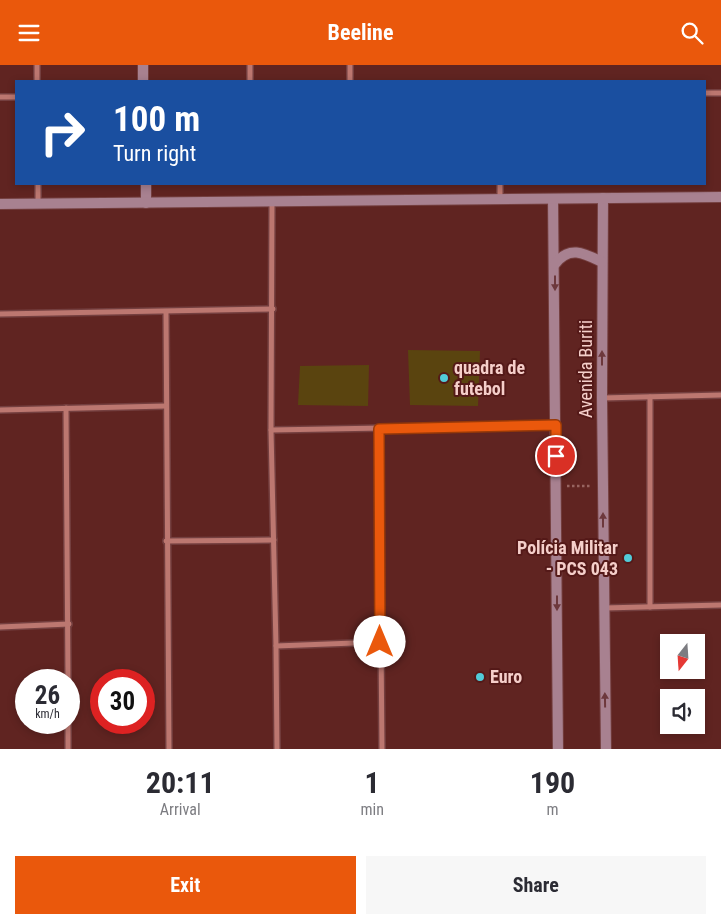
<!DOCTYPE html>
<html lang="en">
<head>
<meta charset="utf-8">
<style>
  body { margin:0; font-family:"Roboto Condensed",sans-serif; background:#f7f7f7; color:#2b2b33; height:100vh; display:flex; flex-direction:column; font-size:19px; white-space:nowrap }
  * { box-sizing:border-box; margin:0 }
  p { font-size:16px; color:#7c7c81 }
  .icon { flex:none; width:28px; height:28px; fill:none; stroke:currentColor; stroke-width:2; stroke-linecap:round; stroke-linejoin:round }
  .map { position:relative; height:684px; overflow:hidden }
  .details { display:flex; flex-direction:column; background:#fff; flex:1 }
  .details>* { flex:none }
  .banner { position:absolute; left:15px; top:15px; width:691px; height:105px; border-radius:0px; box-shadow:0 2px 8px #0003; background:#1a4fa0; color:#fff; overflow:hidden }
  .needle { width:32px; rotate:197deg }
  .controls { position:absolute; left:660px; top:569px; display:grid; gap:10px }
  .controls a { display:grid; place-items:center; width:45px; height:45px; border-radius:0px; background:#fff; box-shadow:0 2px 8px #0003; font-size:25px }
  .speed { position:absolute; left:15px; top:604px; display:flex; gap:10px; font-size:25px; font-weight:700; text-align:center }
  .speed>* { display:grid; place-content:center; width:65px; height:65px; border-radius:50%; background:#fff; box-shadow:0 2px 8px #0003; line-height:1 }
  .speed small { font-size:12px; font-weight:400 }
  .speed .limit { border:8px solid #d22; background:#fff; color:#111 }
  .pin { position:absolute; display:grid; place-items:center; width:42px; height:42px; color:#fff; margin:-21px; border:2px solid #fff; border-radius:50%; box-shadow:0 1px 5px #0007 }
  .me { position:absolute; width:55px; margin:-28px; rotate:0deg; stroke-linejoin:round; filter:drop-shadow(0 0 4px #0008) }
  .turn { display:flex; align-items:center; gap:18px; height:105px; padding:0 15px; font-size:22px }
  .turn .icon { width:65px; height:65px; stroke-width:2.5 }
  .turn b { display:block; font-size:35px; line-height:42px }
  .eta { display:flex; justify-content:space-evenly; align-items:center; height:85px; text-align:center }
  .eta b { font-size:30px; font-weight:700; line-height:35px }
  .primary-button { display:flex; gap:10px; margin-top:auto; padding:10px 15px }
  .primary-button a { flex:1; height:58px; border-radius:0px; background:#ea580c; color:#fff; font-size:20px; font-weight:700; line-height:58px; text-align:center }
  .primary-button a+a { background:#f7f7f7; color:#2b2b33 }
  header { display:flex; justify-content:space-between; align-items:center; height:65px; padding:0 15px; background:#ea580c; color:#fff; font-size:22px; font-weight:700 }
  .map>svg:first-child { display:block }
  .green { fill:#5a440f }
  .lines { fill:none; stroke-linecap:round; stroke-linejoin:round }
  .street-casing { stroke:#743f3f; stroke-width:8 }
  .secondary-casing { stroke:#743f3f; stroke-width:12 }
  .path { stroke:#976460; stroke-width:2.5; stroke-dasharray:2.5 2.5; stroke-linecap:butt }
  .street { stroke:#bc7770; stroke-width:5 }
  .secondary { stroke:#a88190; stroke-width:10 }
  .oneway { fill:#6d383c }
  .route-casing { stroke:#983908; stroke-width:12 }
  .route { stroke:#ea580c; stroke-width:9 }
  .poi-dot { fill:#52cbd8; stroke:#541918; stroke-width:2 }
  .labels { text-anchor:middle; stroke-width:4; stroke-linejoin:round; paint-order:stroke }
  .poi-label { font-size:18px; font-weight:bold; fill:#f5cfca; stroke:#541918; text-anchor:start }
  .street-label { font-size:18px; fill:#f5cfca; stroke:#541918 }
</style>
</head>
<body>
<header><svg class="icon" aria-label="menu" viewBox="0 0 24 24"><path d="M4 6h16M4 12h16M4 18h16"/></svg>Beeline<svg class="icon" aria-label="search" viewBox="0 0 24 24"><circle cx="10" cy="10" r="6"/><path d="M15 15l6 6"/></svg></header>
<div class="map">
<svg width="721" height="684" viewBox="0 0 721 684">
  <rect width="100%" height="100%" fill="#602421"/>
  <g class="green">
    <path d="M408,285L480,286L478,341L410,340Z"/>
    <path d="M369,300L368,341L298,340L300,301Z"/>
  </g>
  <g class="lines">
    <g class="street-casing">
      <g id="street">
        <path d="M37,0V16"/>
        <path d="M250,0V16"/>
        <path d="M350,0V16"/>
        <path d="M705,28H721"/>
        <path d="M0,32H16"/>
        <path d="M38,119V138"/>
        <path d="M500,119V134"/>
        <path d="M272,137L271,365L276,581L277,684"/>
        <path d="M166,247L169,684"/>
        <path d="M0,249L273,244"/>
        <path d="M650,332V542"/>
        <path d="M602,333L721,330"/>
        <path d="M66,343L68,615"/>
        <path d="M0,345L166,341"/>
        <path d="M379,364L382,684"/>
        <path d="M271,365L555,360"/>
        <path d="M166,476L274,475"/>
        <path d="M604,543L721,540"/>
        <path d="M0,562L69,559"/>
        <path d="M276,581L380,577"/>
        <path d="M68,684V658"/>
      </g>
    </g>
    <g class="secondary-casing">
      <g id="secondary">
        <path d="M143,0V16"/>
        <path d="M146,119V138"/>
        <path d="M603,133L602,333L606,684"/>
        <path d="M553,134L558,684"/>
        <path d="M0,139L721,132"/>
        <path d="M555,199C569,180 584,188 602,197"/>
      </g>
    </g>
    <path class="path" d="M567,421H592"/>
    <use href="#street" class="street"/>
    <use href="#secondary" class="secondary"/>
  </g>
  <defs><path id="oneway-solid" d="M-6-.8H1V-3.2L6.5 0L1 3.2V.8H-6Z" transform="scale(1.25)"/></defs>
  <g class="oneway">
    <use href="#oneway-solid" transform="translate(555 218) rotate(90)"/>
    <use href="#oneway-solid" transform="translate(602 293) rotate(-90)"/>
    <use href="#oneway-solid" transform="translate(603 455) rotate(-90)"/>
    <use href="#oneway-solid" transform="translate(557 538) rotate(90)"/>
    <use href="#oneway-solid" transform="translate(605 635) rotate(-91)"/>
  </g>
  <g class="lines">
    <g class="route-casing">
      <path id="route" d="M380,577L379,364L556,360V391"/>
    </g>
    <use href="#route" class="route"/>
  </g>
  <g class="poi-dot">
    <circle cx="444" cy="313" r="5"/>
    <circle cx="628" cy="493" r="5"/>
    <circle cx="480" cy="612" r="5"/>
  </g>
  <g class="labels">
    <g class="poi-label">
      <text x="454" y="309">quadra de<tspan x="454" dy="21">futebol</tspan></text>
      <text x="618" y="489" text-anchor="end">Polícia Militar<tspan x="618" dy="21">- PCS 043</tspan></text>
      <text x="490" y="618">Euro</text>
    </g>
    <g class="street-label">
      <text transform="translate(586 304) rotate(-90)" y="6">Avenida Buriti</text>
    </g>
  </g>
</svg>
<div class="controls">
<a><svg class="needle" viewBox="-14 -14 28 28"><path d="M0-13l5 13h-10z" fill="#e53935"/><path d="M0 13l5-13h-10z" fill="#7c7c81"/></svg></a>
<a><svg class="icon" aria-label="sound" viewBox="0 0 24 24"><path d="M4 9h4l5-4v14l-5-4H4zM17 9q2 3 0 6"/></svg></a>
</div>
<div class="speed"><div>26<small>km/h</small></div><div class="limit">30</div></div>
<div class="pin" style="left:556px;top:391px;background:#d93025"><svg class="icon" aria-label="arrive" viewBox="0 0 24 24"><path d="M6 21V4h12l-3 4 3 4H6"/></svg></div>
<svg class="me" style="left:380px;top:577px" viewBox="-20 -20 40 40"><circle r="19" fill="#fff"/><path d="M0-13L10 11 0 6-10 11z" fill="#ea580c"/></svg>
<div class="banner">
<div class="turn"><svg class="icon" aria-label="right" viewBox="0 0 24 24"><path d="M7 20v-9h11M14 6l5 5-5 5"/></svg><div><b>100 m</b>Turn right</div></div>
</div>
</div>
<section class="details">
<div class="eta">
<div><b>20:11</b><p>Arrival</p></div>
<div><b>1</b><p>min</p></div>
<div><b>190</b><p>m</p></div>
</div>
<div class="primary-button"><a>Exit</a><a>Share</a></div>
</section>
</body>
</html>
